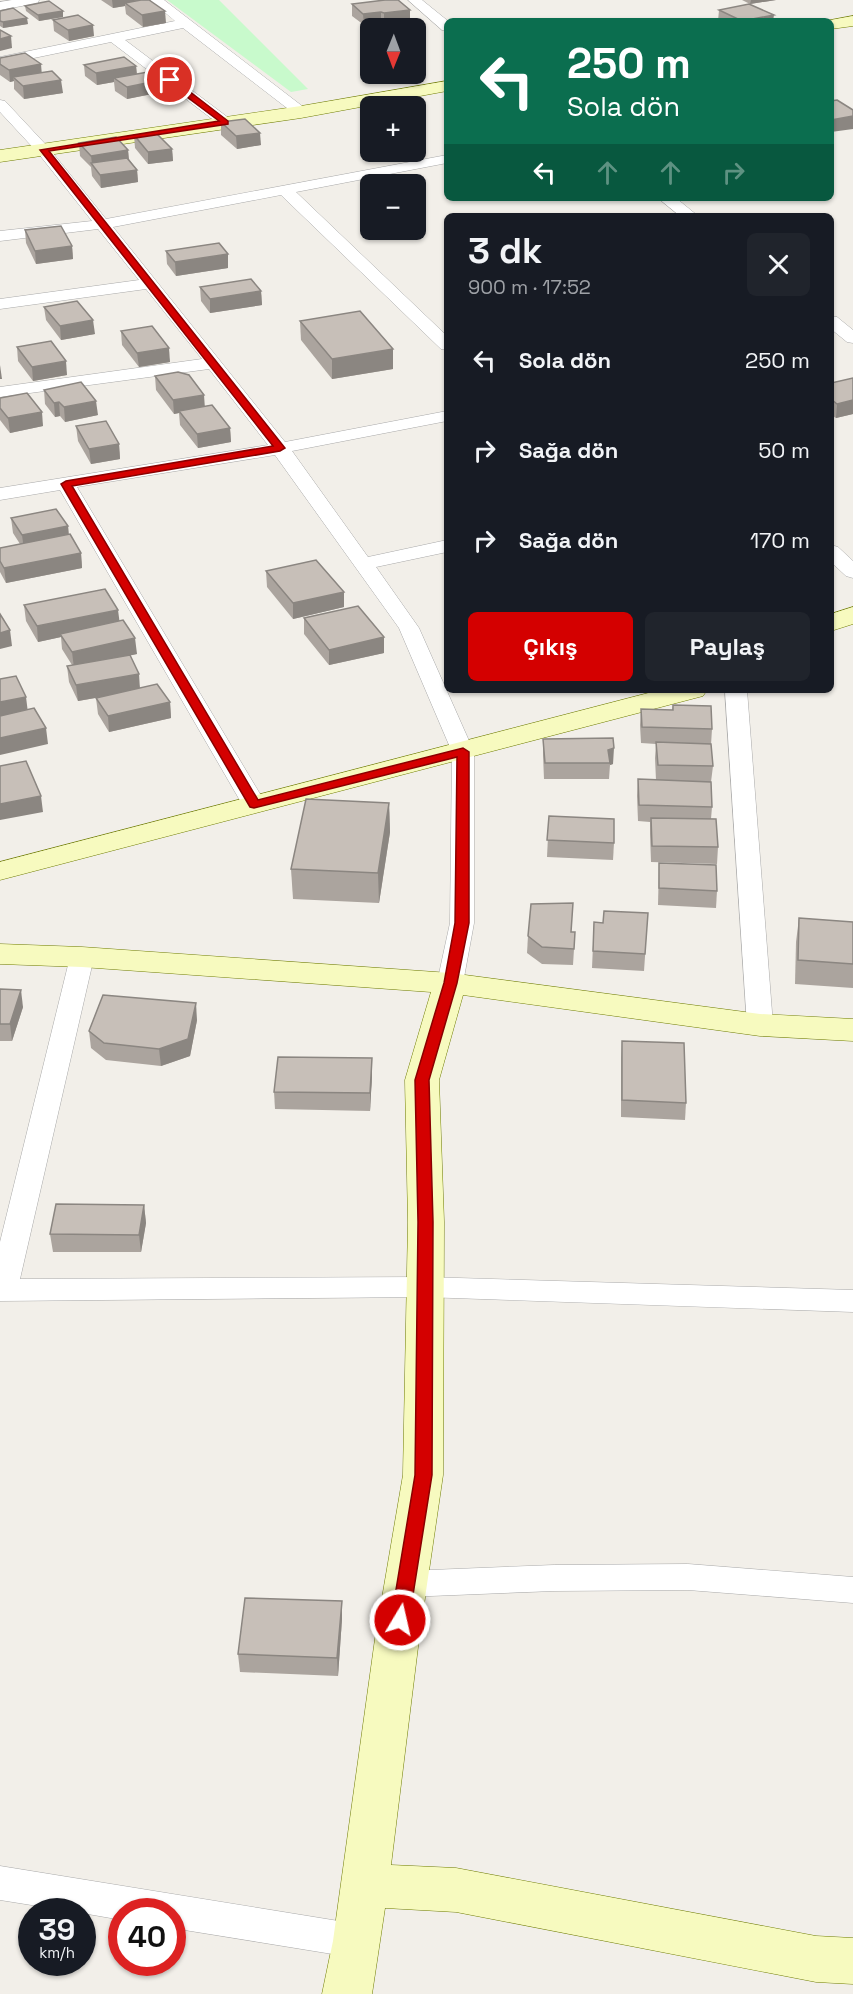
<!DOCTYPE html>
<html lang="tr">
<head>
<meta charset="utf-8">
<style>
  body { margin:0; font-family:"Space Grotesk",sans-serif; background:#20242c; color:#f1f3f6; height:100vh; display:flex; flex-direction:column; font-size:22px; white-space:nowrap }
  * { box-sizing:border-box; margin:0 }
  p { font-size:20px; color:#9ea1a6 }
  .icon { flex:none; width:33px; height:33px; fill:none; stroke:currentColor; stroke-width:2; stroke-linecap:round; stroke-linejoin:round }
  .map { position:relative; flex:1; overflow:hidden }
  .details { position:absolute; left:444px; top:213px; width:390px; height:480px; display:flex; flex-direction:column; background:#171b24; border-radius:9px; box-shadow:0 2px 4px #0004 }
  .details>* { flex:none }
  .banner { position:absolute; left:444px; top:18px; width:390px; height:183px; border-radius:9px; box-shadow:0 2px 4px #0004; background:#0b6e4f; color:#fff; overflow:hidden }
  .needle { width:39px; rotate:181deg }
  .fabs { position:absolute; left:360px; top:18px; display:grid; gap:12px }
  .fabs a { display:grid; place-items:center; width:66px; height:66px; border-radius:9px; background:#171b24; box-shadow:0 2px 4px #0004; font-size:30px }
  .speed { position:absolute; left:18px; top:1898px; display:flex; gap:12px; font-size:30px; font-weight:700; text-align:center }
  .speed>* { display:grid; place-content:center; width:78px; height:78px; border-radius:50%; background:#171b24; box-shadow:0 2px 4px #0004; line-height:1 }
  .speed small { font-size:15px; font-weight:400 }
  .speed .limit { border:9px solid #d22; background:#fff; color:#111 }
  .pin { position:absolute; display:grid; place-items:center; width:51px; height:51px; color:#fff; margin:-26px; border:3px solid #fff; border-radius:50%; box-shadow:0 2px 6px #0007 }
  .me { position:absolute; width:66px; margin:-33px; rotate:9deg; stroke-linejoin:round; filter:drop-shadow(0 0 4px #0008) }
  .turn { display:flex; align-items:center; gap:21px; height:126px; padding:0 24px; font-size:27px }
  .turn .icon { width:78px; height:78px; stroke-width:2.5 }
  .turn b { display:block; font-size:42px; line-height:51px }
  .lanes { display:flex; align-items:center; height:57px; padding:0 24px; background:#0003; justify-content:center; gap:30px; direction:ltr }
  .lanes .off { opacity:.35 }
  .round { display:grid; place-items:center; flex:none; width:63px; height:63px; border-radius:9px; background:#20242c }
  .overview { display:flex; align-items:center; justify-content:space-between; height:102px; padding:0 24px }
  h1 { font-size:36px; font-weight:700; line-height:45px }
  .primary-button { display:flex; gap:12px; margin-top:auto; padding:12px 24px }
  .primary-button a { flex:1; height:69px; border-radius:9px; background:#d40000; color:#fff; font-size:24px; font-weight:700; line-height:69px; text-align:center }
  .primary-button a+a { background:#20242c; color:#f1f3f6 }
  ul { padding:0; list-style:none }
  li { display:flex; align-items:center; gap:18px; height:90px; padding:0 24px }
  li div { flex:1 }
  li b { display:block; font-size:22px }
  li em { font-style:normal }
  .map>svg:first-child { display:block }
  .park { fill:#c8facc }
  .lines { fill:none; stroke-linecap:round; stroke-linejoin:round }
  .street-casing { stroke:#a9a9a9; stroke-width:1 }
  .secondary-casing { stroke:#707d05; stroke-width:1 }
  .street { fill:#fff; fill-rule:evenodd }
  .secondary { fill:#f7fabf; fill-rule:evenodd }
  .wall { fill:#aba49e }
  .shaded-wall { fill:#8b8681 }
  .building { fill:#c7bfb8; stroke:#8b8681; stroke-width:1.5 }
  .route { fill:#d40000; stroke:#8a0000; stroke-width:1.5 }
</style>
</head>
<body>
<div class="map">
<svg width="853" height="1994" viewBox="0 0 853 1994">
  <rect width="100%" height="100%" fill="#f2efe9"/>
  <path class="park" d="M167,0H219L308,89L291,92Z"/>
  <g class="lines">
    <g class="street-casing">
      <g id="street">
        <path d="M12,0H39L38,3L0,10V2Z"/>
        <path d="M150,0H164L306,109L308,112L306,115H296L183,28L125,40L230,119L232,122L230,125H220L111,42L0,65V57L175,21Z"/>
        <path d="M408,0H422L448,21L447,31L442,30Z"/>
        <path d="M0,100L5,101L48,147L106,219L447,155V163L296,192L447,336V350L441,349L281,195L113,227L285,442L447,411V421L292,451L368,557L447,540V552L376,567L419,628L474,752V923L463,983L459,989L450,991L441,989L437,983L450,923L452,752L399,628L275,455L77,487L266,804L262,809L254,811L246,809L242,804L60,490L0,500V488L268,445L209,369L0,397V387L202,359L146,289L0,309V299L139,280L98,229L0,241V231L92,221L38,153L0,112Z"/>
        <path d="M658,198H676L698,216H680Z"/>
        <path d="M831,316L837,317L853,330V343L847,342L831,329Z"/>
        <path d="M831,545L838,547L853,561V578L846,576L831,562Z"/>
        <path d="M725,690H747L773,1025L769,1031L760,1033L751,1031L747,1025Z"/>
        <path d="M82,949L91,952L94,957L20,1279L424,1277L853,1290V1312L424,1297L0,1301V1242L70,957L73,952Z"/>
        <path d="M688,1564L853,1577V1603L688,1590L554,1591L406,1597L394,1593L390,1584L394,1575L406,1571L554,1565Z"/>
        <path d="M0,1866L357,1924L370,1929L376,1941L370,1953L357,1958L172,1928V1911H122V1920L82,1913V1911H69L0,1900Z"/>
      </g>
    </g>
    <g class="secondary-casing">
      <g id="secondary">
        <path d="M853,16V26L831,29V21H825Z"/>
        <path d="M447,81V91L301,118L0,162V150L301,106Z"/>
        <path d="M853,607V624L831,631V614Z"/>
        <path d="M660,690H707L703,696L0,880V862Z"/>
        <path d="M0,944L82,947L450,973L760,1014L853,1019V1041L760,1036L463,995L439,1080L444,1222L443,1475L419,1639L391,1865L456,1868L816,1936L853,1938V1984L816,1982L456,1912L385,1908L372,1994H322L333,1941L375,1639L403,1475L408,1222L405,1080L431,992L82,967L0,964Z"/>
      </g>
    </g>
    <use href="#street" class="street"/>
    <use href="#secondary" class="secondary"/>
  </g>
  <g class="wall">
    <path d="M101,0H138L166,23L143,27L126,14L125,6L113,8Z"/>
    <path d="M742,0H776L750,4Z"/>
    <path d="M352,4L410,10V21L384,25L381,23L364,25L352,16Z"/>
    <path d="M25,6L63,17L39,21L26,11Z"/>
    <path d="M719,10L773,21H718Z"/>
    <path d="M0,11L28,24L3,28L0,26Z"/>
    <path d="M53,20L94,36L69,41L54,31Z"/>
    <path d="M0,58L41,64V73L63,93L24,99L14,89V81L10,82L0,75Z"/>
    <path d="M84,65L136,66L137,74L162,92L127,99L115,91L114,82L97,85L85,76Z"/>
    <path d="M221,122L261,145L237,149L221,135Z"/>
    <path d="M134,135L172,149L173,161L148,164L135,148Z"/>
    <path d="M79,143L128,150L129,159L137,170L138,182L101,188L92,176L91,167L80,156Z"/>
    <path d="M25,230L72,246L73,259L36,264L26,243Z"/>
    <path d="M166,251L228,268L176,276L167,264Z"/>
    <path d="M200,287L261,291L262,305L210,313L201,301Z"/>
    <path d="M44,307L95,334L61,340L46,320Z"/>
    <path d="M300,321L393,369L332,379L301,340Z"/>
    <path d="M121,331L170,362L139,367L122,345Z"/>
    <path d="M17,347L67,375L33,381L18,361Z"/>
    <path d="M155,376L205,406L230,428L231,442L198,448L180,425L179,413L174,414L156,390Z"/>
    <path d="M853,378V414L836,418L831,415V383Z"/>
    <path d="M44,390L98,415L65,422L60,416L55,417L45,404Z"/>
    <path d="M0,398L43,426L10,433L0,420Z"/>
    <path d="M76,426L119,444L120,459L91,464L78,441Z"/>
    <path d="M11,518L68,526L69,535L81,553L82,568L6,583L0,572V548L20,544L13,533Z"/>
    <path d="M266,571L344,607L293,619L267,587Z"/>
    <path d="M24,605L119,621L137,654L130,655L140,688L170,702L171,718L109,732L98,714L96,698L101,697L78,701L69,682L67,666L72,665L62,649L61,637L38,642L26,621Z"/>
    <path d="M304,618L384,637V653L329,665L304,634Z"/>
    <path d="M673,705L712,729L711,745L713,766L711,782L712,807L711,819L718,847L717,864L651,862L650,834V822L638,821L637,796L638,779L656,780L655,758L656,744L641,743L640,725L641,709L672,710Z"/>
    <path d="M543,739L613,764L610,765L609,779H544L543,755Z"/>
    <path d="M389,803L390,832L379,903L293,899L291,869Z"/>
    <path d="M549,816L614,843L613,860L547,857Z"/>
    <path d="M659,863L717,891L716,908L658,905Z"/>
    <path d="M648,913L644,971L592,968L594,922L603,923Z"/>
    <path d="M799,918L853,922V988L795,984L796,942Z"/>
    <path d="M571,932H575L573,965L542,964L527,953L528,936Z"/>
    <path d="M0,989L23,1007L12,1041H0Z"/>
    <path d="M197,1020L190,1056L161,1066L106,1060L91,1048L89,1031Z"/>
    <path d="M622,1041L686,1103L685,1120L621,1117V1058Z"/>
    <path d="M372,1058V1076L370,1111L275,1109L274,1092Z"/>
    <path d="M144,1205L146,1223L141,1252H53L50,1234Z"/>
    <path d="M342,1619L338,1676L240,1672L238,1654Z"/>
  </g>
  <g class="shaded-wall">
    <path d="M112,0H138L125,3V6L113,8Z"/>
    <path d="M751,0H776L750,4Z"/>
    <path d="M410,10V21L384,25V13Z"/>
    <path d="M63,11V17L39,21L38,15Z"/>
    <path d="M165,11L166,23L143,27L142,15Z"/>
    <path d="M381,12V23L364,25L363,14Z"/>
    <path d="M774,15L773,21H745Z"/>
    <path d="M27,18L28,24L3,28V22Z"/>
    <path d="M93,25L94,36L69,41L68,30Z"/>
    <path d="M11,36L12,48L0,51V39Z"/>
    <path d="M41,64L42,76L13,77L14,81L10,82L9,70Z"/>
    <path d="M136,66L137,78H114V82L97,85L96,73Z"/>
    <path d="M61,80L63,93L24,99L23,86Z"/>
    <path d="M161,80L162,92L127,99V87Z"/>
    <path d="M853,116V129L831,132V120Z"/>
    <path d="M260,133L261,145L237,149L236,136Z"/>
    <path d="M172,149L173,161L148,164V152Z"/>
    <path d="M128,150L129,163L92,164L91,156Z"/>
    <path d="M137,170L138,182L101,188L100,175Z"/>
    <path d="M72,246L73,259L36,264L35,251Z"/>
    <path d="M228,254V268L176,276L175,262Z"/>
    <path d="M261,291L262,305L210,313V299Z"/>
    <path d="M93,320L95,334L61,340L60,326Z"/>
    <path d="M169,348L170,362L139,367L137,353Z"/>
    <path d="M393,349V369L332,379V359Z"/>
    <path d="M66,361L67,375L33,381L32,367Z"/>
    <path d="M0,365L2,379H0Z"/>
    <path d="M204,395L205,409L179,411V413L174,414L173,400Z"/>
    <path d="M853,400V414L836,418L837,404Z"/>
    <path d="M96,401L98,415L65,422L64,407Z"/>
    <path d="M59,402L60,416L55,417L54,403Z"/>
    <path d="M42,412L43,426L10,433L8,418Z"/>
    <path d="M230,428L231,442L198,448L197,434Z"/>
    <path d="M119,444L120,459L91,464L89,449Z"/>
    <path d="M68,526L69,541L24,550L22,535Z"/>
    <path d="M81,553L82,568L6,583L4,568Z"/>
    <path d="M344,592V607L293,619V603Z"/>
    <path d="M118,610L120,625L60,634L61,637L38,642L37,626Z"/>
    <path d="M10,630L12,646L0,649V633Z"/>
    <path d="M384,637V653L329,665V650Z"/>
    <path d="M135,638L137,654L74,668L72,652Z"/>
    <path d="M139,674L140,690L78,701L76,685Z"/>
    <path d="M26,697L28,713L0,718V702Z"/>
    <path d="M170,702L171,718L109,732L108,716Z"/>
    <path d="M46,728L48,744L0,755V738Z"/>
    <path d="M614,748L613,764L610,765L608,750Z"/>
    <path d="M41,796L43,812L0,820V804Z"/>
    <path d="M389,803L390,832L379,903L378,873Z"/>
    <path d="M21,990L23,1007L12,1041L10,1024Z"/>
    <path d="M196,1003L197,1020L190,1056L161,1066L159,1049Z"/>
    <path d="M372,1058V1076L370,1111V1093Z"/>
    <path d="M144,1205L146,1223L141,1252L139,1235Z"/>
    <path d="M342,1601V1619L338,1676L337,1658Z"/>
  </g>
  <g class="building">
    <path d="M141,0H149L165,11L142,15L125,3Z"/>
    <path d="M385,0H398L410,10L384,13L381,12L363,14L352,4Z"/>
    <path d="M49,1L63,11L38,15L25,6Z"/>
    <path d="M749,4L774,15L742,21L719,10Z"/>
    <path d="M13,8L27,18L3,22L0,21V11Z"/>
    <path d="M78,15L93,25L68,30L53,20Z"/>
    <path d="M0,30L11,36L0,39Z"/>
    <path d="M25,53L41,64L9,70L0,64V58Z"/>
    <path d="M124,57L136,66L96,73L84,65Z"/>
    <path d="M52,71L61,80L23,86L13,77Z"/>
    <path d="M148,72L161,80L127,87L114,78Z"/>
    <path d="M837,100L853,110V116L831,120V101Z"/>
    <path d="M245,119L260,133L236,136L221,122Z"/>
    <path d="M156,133L172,149L148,152L134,135Z"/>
    <path d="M116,137L128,150L91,156L79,143Z"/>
    <path d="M127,158L137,170L100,175L91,163Z"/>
    <path d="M61,226L72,246L35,251L25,230Z"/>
    <path d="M219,243L228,254L175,262L166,251Z"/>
    <path d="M251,279L261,291L210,299L200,287Z"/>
    <path d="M77,301L93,320L60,326L44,307Z"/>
    <path d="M360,311L393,349L332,359L300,321Z"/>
    <path d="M152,326L169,348L137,353L121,331Z"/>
    <path d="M51,341L66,361L32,367L17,347Z"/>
    <path d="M178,372L189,375L204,395L173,400L155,376Z"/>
    <path d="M853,378V400L837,404L831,399V383Z"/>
    <path d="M81,382L96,401L64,407L59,402L54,403L44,390Z"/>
    <path d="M27,393L42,412L8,418L0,408V398Z"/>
    <path d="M212,405L230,428L197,434L179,411Z"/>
    <path d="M106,421L119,444L89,449L76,426Z"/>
    <path d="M56,509L68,526L22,535L11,518Z"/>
    <path d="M70,534L81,553L4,568L0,561V548Z"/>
    <path d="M316,560L344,592L293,603L266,571Z"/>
    <path d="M105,589L118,610L37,626L24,605Z"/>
    <path d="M358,606L384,637L329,650L304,618Z"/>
    <path d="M0,614L10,630L0,633Z"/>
    <path d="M123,620L135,638L72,652L60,634Z"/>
    <path d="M130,655L139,674L76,685L67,666Z"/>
    <path d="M16,676L26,697L0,702V679Z"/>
    <path d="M157,684L170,702L108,716L96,698Z"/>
    <path d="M673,705L711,706L712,729L642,727L641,709L673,710Z"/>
    <path d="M34,708L46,728L0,738V716Z"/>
    <path d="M613,738L614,748L608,750L610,763H545L543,739Z"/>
    <path d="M656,742L711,744L713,766L658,765Z"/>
    <path d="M26,761L41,796L0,804V766Z"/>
    <path d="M638,779L711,782L712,807L639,805Z"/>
    <path d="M306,799L389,803L378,873L291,869Z"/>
    <path d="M549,816L614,819V843L547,840Z"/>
    <path d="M651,818L716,819L718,847L652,846Z"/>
    <path d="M659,863L716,865L717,891L659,888Z"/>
    <path d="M573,903L571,932H575L574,949L542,947L528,936L531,904Z"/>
    <path d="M604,911L648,913L645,954L593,951L594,922L603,923Z"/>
    <path d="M799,918L853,922V964L798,960Z"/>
    <path d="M0,989L21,990L10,1024H0Z"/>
    <path d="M103,995L196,1003L188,1039L159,1049L104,1043L89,1031Z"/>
    <path d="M622,1041L684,1043L686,1103L622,1100Z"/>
    <path d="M278,1057L372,1058L370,1093L274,1092Z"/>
    <path d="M56,1204L144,1205L139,1235L50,1234Z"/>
    <path d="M245,1598L342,1601L337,1658L238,1654Z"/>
  </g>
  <path class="route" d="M167,78H172L228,121V124L49,151L285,448L280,451L72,486L258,800L463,748L469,752V923L457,983L429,1080L433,1222L432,1475L409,1620L407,1626L400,1628L394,1626L391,1620L415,1475L418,1222L415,1080L444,983L455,923L457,757L254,808L250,807L61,484L66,481L273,446L40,150L219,121L167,82Z"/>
</svg>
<div class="fabs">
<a><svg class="needle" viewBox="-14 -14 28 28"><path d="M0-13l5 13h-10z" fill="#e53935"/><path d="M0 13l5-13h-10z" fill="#9ea1a6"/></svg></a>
<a>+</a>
<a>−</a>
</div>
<div class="speed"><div>39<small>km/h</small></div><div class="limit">40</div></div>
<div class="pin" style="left:170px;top:80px;background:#d93025"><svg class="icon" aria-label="arrive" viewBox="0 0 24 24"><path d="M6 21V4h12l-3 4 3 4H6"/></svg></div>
<svg class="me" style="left:400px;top:1620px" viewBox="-20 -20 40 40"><circle r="17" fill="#d40000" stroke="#fff" stroke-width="3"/><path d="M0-11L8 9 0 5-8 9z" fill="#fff"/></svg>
<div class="banner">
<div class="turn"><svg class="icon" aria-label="left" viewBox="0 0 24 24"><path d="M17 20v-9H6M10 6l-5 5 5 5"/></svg><div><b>250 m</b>Sola dön</div></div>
<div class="lanes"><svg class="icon" aria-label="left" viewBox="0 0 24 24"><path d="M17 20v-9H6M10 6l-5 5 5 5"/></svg><svg class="icon off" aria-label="ahead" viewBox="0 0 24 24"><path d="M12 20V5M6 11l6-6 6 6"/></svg><svg class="icon off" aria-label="ahead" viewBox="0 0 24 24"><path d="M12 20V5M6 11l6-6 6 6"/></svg><svg class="icon off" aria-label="right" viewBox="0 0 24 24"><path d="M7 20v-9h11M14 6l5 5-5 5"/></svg></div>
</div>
<section class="details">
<div class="overview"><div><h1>3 dk</h1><p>900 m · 17:52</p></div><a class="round"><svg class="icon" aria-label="close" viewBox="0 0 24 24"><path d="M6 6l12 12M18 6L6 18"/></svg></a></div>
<ul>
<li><svg class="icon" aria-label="left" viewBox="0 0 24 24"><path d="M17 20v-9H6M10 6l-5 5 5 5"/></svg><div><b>Sola dön</b></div><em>250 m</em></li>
<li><svg class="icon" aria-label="right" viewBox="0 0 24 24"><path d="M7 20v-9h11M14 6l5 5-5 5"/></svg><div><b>Sağa dön</b></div><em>50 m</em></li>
<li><svg class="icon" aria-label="right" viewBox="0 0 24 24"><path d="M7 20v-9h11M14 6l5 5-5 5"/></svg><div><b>Sağa dön</b></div><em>170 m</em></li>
</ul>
<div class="primary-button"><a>Çıkış</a><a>Paylaş</a></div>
</section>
</div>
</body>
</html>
